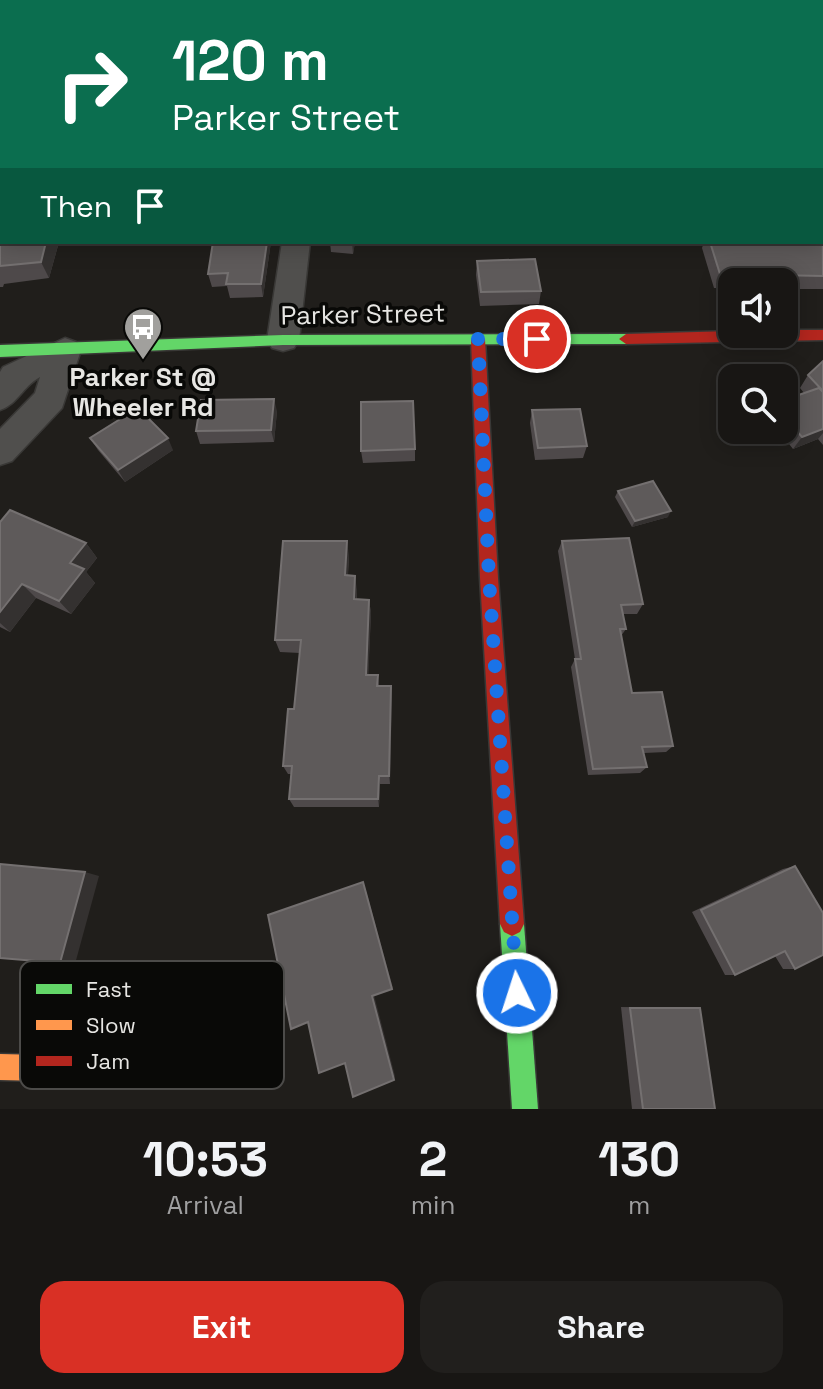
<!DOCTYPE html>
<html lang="en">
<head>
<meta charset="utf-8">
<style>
  body { margin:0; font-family:"Space Grotesk",sans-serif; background:#211f1d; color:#f1f3f6; height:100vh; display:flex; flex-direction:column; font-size:30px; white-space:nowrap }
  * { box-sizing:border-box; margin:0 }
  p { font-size:26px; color:#9f9fa0 }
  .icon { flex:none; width:44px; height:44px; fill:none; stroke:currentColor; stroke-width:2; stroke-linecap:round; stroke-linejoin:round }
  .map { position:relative; height:1109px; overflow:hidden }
  .panel { display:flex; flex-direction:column; background:#181614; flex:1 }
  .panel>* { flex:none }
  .banner { position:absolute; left:0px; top:0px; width:824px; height:244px; box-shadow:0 4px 20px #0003,0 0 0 2px #363534; background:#0b6e4f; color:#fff; overflow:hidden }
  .tools { position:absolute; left:718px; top:268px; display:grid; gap:16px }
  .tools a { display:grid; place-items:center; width:80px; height:80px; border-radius:16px; background:#181614; box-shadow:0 4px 20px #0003,0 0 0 2px #363534; font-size:40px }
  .pin { position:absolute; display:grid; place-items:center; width:68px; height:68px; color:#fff; margin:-34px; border:4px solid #fff; border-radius:50%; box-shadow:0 2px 8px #0007 }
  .me { position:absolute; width:88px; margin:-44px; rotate:356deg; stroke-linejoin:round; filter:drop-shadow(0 0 6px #0008) }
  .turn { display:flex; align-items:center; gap:28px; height:168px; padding:0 40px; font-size:36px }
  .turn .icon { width:104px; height:104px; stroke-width:2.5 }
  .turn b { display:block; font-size:56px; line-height:68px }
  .then { display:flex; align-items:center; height:76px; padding:0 40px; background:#0003; gap:16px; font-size:30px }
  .eta { display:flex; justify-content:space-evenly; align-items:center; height:136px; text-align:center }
  .eta b { font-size:48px; font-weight:600; line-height:56px }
  .primary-button { display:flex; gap:16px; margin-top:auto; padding:16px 40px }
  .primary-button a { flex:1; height:92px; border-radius:24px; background:#d93025; color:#fff; font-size:32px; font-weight:600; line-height:92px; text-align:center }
  .primary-button a+a { background:#211f1d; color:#f1f3f6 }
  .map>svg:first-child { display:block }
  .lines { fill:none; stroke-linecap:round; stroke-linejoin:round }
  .stream { fill:#425f70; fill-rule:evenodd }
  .street-casing { stroke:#393836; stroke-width:3 }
  .fast-casing { stroke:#393836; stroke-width:3 }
  .slow-casing { stroke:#393836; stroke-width:3 }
  .jam-casing { stroke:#393836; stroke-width:3 }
  .street { fill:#504f4d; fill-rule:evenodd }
  .fast { fill:#63d668; fill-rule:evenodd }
  .slow { fill:#ff974d; fill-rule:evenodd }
  .jam { fill:#b3261e; fill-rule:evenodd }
  .wall { fill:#4e494a }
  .shaded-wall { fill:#343130 }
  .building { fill:#5e5a5a; stroke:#747070; stroke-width:2 }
  .route { stroke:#1a73e8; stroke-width:14; stroke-dasharray:0 25.2 }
  .labels { text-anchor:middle; stroke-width:7; stroke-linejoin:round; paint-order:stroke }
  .street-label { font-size:26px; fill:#e7e6e3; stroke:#090907 }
  .poi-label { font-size:26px; font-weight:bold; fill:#e7e6e3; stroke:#090907 }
  .key { fill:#090907; stroke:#4c4b49; stroke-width:2 }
  .key-label { font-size:22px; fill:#e7e6e3 }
</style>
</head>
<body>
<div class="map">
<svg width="823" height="1109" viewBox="0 0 823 1109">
  <rect width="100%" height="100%" fill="#201e1b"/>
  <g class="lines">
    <path class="stream" d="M142,0H148V1L143,2Z"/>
    <g class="street-casing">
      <g id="street">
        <rect x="262" y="0" width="22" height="2"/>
        <rect x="822" y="90" width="1" height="14"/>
        <path d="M282,242H310L299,340L294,348L283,351L272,348L267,340Z"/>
        <path d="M65,338L76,342L81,350L62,408L12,461L0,465V429L35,393L40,377C22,387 18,404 0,410V372L3,367Z"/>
      </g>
    </g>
    <g class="fast-casing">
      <g id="fast">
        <path d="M626,334L633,339L626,344L283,345L0,357V345L283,335Z"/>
        <path d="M512,912L520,916L524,924L538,1109H512L500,924L504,916Z"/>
      </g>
    </g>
    <g class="slow-casing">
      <path id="slow" d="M0,1054L209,1059L218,1063L222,1072L218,1081L209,1085L0,1080Z"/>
    </g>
    <g class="jam-casing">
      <g id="jam">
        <path d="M784,330H823V340L626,344L619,339L626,334L732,331V334H784Z"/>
        <path d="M478,334L485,339L498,578L524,924L520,932L512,936L504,932L500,924L480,578L471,339Z"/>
      </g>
    </g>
    <use href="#street" class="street"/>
    <use href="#fast" class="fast"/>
    <use href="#slow" class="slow"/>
    <use href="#jam" class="jam"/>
  </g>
  <g class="wall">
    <path d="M2,79V113L0,112V81Z"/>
    <path d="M823,159V289H784V282H732V288H714L702,248L704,242H822Z"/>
    <path d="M0,220L2,242H59L49,278L4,284L3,287H0Z"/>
    <path d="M271,242L263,297L230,298L227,286L212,287L208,274Z"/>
    <path d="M330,242H355L353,254L331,252Z"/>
    <path d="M477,261L541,291L539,304L480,306L476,275Z"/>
    <path d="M823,361V445L818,439L793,449L778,430H784V400L804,393L800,388L808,375Z"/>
    <path d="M532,410L587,446L583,458L535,460L530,423Z"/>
    <path d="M277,411L274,442L200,444L196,431Z"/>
    <path d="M90,438L173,450L125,482L98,450Z"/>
    <path d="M415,449V461L363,463L361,451Z"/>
    <path d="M618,491L668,517L632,527L615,497Z"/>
    <path d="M0,522L86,543L97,558L86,572L95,583L71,614L36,598L10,632L0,627Z"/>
    <path d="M562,541L643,604L637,614H623L626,629L621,636L632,693L673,746L666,752L644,753L647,767L640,773L588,775L571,667L575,659L558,551Z"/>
    <path d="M349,556L348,575L357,590V599L369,600L371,613L368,675H378L379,686H391L390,784H380L379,807H294L289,799L291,774H288L283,766L294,709L300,653L280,652L275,640Z"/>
    <path d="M795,866V969H783L775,956L735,975H725L692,912L783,869Z"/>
    <path d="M621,1007L700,1008L715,1109H632Z"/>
  </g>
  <g class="shaded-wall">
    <path d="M46,242H59L49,278L41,262Z"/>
    <path d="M267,242H271L263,297L261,284Z"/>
    <path d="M352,242H355L353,254Z"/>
    <path d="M274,399L277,411L274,442L271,430Z"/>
    <path d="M823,429V433L818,439L793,449L802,437Z"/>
    <path d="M168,438L173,450L125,482L118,470Z"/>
    <path d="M671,511L668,517L632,527L635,521Z"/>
    <path d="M347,541L349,556L347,589L345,575Z"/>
    <path d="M86,543L97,558L86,572L95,583L71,614L59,601L70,563Z"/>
    <path d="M355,576L357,590L356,613L354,599Z"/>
    <path d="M22,584L36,598L10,632L0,623V612Z"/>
    <path d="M369,600L371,613L368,686L366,675Z"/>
    <path d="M391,686L392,697L390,784L389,776Z"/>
    <path d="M379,776L380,784L379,807L378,799Z"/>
    <path d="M85,872L99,876L75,964L60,963Z"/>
    <path d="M363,882L365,887L393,988L392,989Z"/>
    <path d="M374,995L395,1076L394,1080L372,996Z"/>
  </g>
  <g class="building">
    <path d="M21,0H75L74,2H20Z"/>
    <rect x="181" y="0" width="41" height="2"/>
    <path d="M337,0H377L368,2H339Z"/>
    <rect x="406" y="0" width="304" height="2"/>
    <path d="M753,0H822V2H752Z"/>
    <rect x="822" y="22" width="1" height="31"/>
    <path d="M2,79V100L0,99V81Z"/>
    <path d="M822,156L823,276L720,274L710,242H822Z"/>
    <path d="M0,220H2V242H46L41,262L0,266Z"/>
    <path d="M213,242H267L261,284H226L228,273L208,274Z"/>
    <path d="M535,259L541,291L481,292L477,261Z"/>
    <path d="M823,361V391L808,375Z"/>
    <path d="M819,388L823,392V429L802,437L784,416V400Z"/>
    <path d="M274,399L271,430L196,431L201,400Z"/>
    <path d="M413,401L415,449L361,451V402Z"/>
    <path d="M138,408L168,438L118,470L90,438Z"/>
    <path d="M580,409L587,446L538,448L532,410Z"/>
    <path d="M653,481L671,511L635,521L618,491Z"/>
    <path d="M10,510L86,543L70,563L84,569L59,601L22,584L0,612V522Z"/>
    <path d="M629,538L643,604L621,605L626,629H620L632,693L662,692L673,746L642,747L647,767L593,769L575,659H581L562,541Z"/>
    <path d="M283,541H347L345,575L355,576L354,599L369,600L366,675H378L377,686H391L389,776H379L378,799H289L292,766H283L288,709H294L301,640H275Z"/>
    <path d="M0,864L85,872L60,963L0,958Z"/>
    <path d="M795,866L823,913V955L795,969L785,951L735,975L701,910Z"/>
    <path d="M363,882L392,989L372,996L394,1080L353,1097L345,1063L319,1073L308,1022L291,1029L268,915Z"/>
    <path d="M630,1008H700L715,1109H643Z"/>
  </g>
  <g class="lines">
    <path class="route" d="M517,993L489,578L478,339H537"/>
  </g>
  <defs>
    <g id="bus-pin" transform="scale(2)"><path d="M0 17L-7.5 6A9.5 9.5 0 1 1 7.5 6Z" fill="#a1a09d" stroke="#090907"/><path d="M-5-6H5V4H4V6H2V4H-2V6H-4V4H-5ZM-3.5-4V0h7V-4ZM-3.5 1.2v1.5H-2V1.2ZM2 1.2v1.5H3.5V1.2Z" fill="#fff"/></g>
  </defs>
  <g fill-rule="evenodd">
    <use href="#bus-pin" x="143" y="327"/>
  </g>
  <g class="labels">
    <g class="street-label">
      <text transform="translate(363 314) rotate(-1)" y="9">Parker Street</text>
    </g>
    <g class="poi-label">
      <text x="143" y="386">Parker St @<tspan x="143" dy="30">Wheeler Rd</tspan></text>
    </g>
  </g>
  <rect x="20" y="961" width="264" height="128" rx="12" class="key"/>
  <rect x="36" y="984" width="36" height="10" fill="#63d668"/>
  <rect x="36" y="1020" width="36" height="10" fill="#ff974d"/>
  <rect x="36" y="1056" width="36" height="10" fill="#b3261e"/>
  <g class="key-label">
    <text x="86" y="997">Fast</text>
    <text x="86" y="1033">Slow</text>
    <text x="86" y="1069">Jam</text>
  </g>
</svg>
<div class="tools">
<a><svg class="icon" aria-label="sound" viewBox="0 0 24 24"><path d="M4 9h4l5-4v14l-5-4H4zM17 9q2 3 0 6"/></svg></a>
<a><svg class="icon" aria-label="search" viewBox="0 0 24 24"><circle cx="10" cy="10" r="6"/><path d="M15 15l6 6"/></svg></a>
</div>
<div class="pin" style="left:537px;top:339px;background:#d93025"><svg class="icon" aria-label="arrive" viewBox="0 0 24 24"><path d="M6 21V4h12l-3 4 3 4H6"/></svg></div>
<svg class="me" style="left:517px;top:993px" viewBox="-20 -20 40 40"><circle r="17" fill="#1a73e8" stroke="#fff" stroke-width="3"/><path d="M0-11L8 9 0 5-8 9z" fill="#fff"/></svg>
<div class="banner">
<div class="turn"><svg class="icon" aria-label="right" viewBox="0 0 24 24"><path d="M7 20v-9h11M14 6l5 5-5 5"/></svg><div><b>120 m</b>Parker Street</div></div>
<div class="then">Then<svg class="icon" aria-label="arrive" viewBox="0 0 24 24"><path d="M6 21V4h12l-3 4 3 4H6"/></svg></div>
</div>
</div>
<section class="panel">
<div class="eta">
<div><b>10:53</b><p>Arrival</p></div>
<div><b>2</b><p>min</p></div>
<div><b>130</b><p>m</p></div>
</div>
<div class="primary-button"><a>Exit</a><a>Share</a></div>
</section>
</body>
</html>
